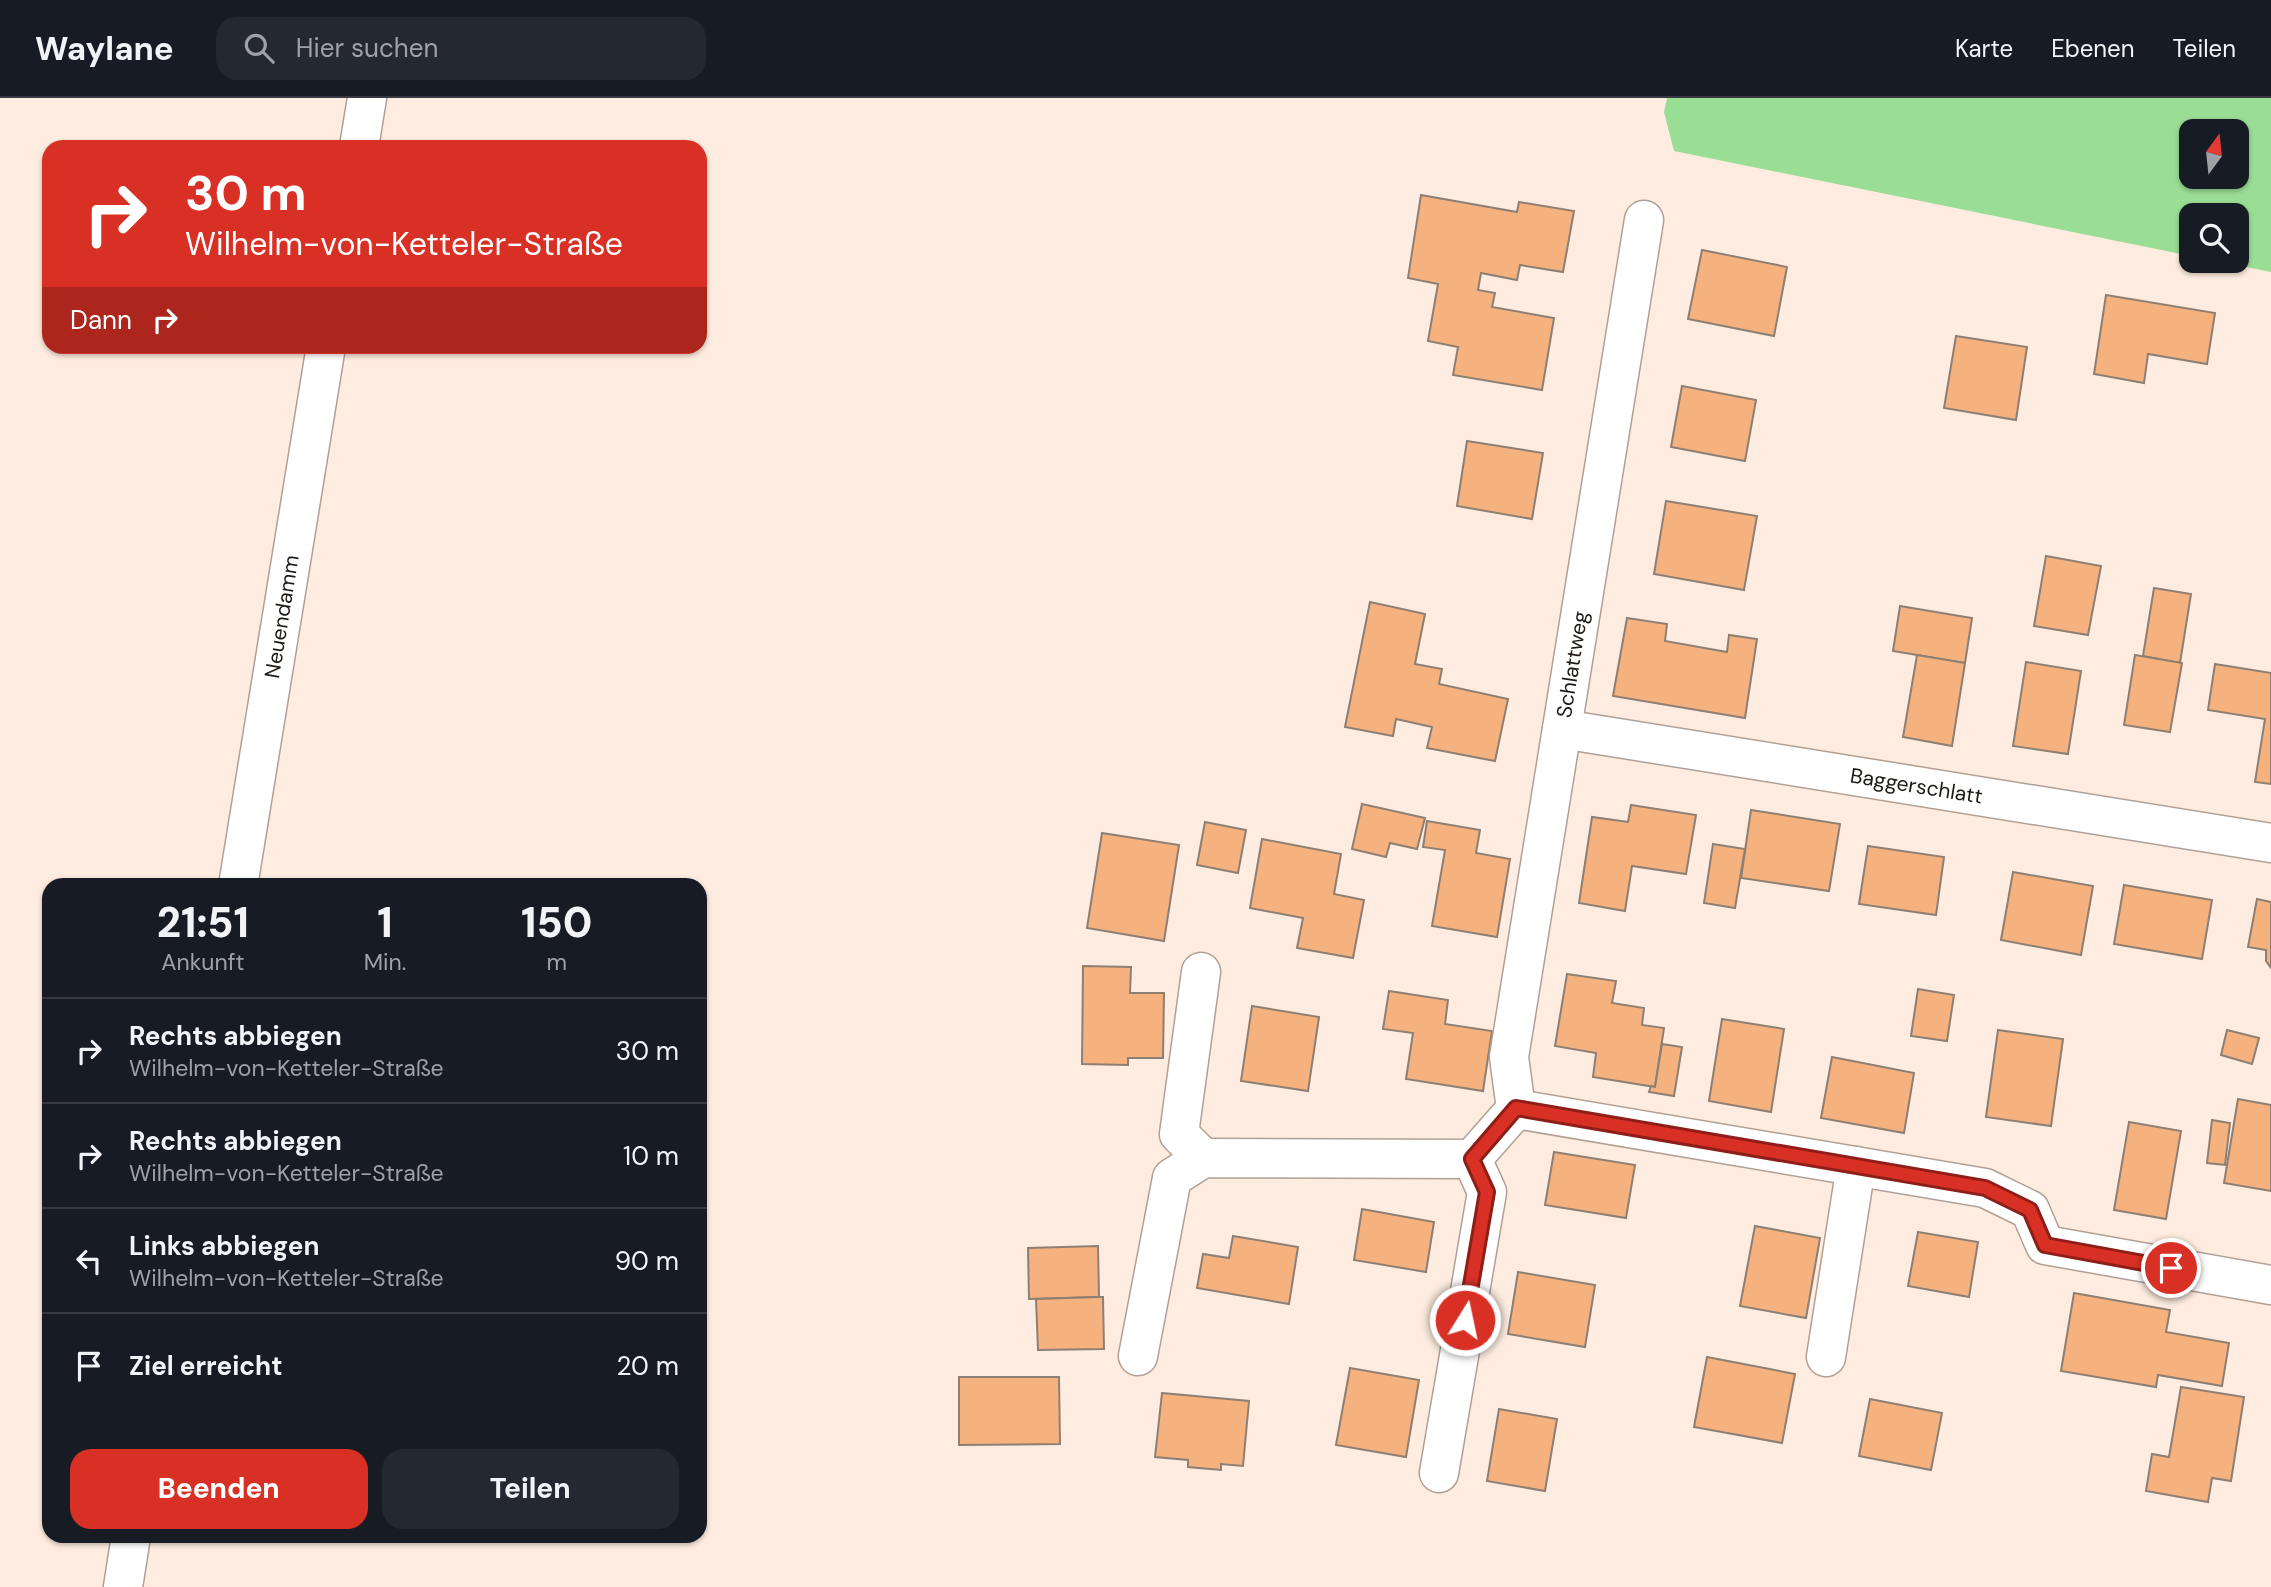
<!DOCTYPE html>
<html lang="de">
<head>
<meta charset="utf-8">
<style>
  body { margin:0; font-family:"DM Sans",sans-serif; background:#242831; color:#f1f3f6; height:100vh; display:flex; flex-direction:column; font-size:26px; white-space:nowrap }
  * { box-sizing:border-box; margin:0 }
  p { font-size:23px; color:#9ea1a6 }
  .icon { flex:none; width:38px; height:38px; fill:none; stroke:currentColor; stroke-width:2; stroke-linecap:round; stroke-linejoin:round }
  .map { position:relative; flex:1; overflow:hidden }
  .side { position:absolute; left:42px; top:780px; width:665px; height:665px; display:flex; flex-direction:column; background:#171b24; border-radius:21px; box-shadow:0 2px 5px #0004 }
  .side>* { flex:none }
  .hud { position:absolute; left:42px; top:42px; width:665px; height:214px; border-radius:21px; box-shadow:0 2px 5px #0004; background:#d93025; color:#fff; overflow:hidden }
  .needle { width:46px; rotate:15deg }
  .controls { position:absolute; left:2179px; top:21px; display:grid; gap:14px }
  .controls a { display:grid; place-items:center; width:70px; height:70px; border-radius:14px; background:#171b24; box-shadow:0 2px 5px #0004; font-size:35px }
  .pin { position:absolute; display:grid; place-items:center; width:60px; height:60px; color:#fff; margin:-30px; border:4px solid #fff; border-radius:50%; box-shadow:0 2px 7px #0007 }
  .me { position:absolute; width:77px; margin:-38px; rotate:10deg; stroke-linejoin:round; filter:drop-shadow(0 0 5px #0008) }
  .turn { display:flex; align-items:center; gap:24px; height:147px; padding:0 28px; font-size:32px }
  .turn .icon { width:91px; height:91px; stroke-width:2.5 }
  .turn b { display:block; font-size:49px; line-height:60px }
  .then { display:flex; align-items:center; height:66px; padding:0 28px; background:#0003; gap:14px; font-size:26px }
  .eta { display:flex; justify-content:space-evenly; align-items:center; height:119px; text-align:center }
  .eta b { font-size:42px; font-weight:800; line-height:49px }
  .primary-button { display:flex; gap:14px; margin-top:auto; padding:14px 28px }
  .primary-button a { flex:1; height:80px; border-radius:21px; background:#d93025; color:#fff; font-size:28px; font-weight:800; line-height:80px; text-align:center }
  .primary-button a+a { background:#242831; color:#f1f3f6 }
  ul { padding:0; list-style:none }
  li { display:flex; align-items:center; gap:21px; height:105px; padding:0 28px; border-top:2px solid #363941 }
  li div { flex:1 }
  li b { display:block; font-size:26px }
  li em { font-style:normal }
  header { display:flex; align-items:center; gap:42px; box-sizing:border-box; height:98px; padding:0 35px; background:#171b24; border-bottom:2px solid #363941 }
  header strong { font-size:33px }
  nav { display:flex; gap:38px; margin-inline-start:auto; font-size:24px }
  .search { width:490px; height:63px; background:#242831; display:flex; align-items:center; gap:18px; box-sizing:border-box; padding:0 24px; border-radius:21px; color:#9ea1a6; font-size:26px }
  .map>svg:first-child { display:block }
  .green { fill:#9add95; fill-rule:evenodd }
  .building { fill:#f5b27f; stroke:#8e7f74; stroke-width:2 }
  .lines { fill:none; stroke-linecap:round; stroke-linejoin:round }
  .minor-casing { stroke:#b1a095; stroke-width:41 }
  .minor { stroke:#fff; stroke-width:38 }
  .route-casing { stroke:#8d1f18; stroke-width:18 }
  .route { stroke:#d93025; stroke-width:12 }
  .labels { text-anchor:middle; stroke-width:7; stroke-linejoin:round; paint-order:stroke }
  .street-label { font-size:21px; fill:#1f1915; stroke:#fdfdfd }
</style>
</head>
<body>
<header>
<strong>Waylane</strong>
<div class="search"><svg class="icon" aria-label="search" viewBox="0 0 24 24"><circle cx="10" cy="10" r="6"/><path d="M15 15l6 6"/></svg>Hier suchen</div>
<nav><a>Karte</a><a>Ebenen</a><a>Teilen</a></nav>
</header>
<div class="map">
<svg width="2271" height="1489" viewBox="0 0 2271 1489">
  <rect width="100%" height="100%" fill="#fdecdf"/>
  <path class="green" d="M1667,0H2271V174L2217,163H2236V117H2191V158L1674,53L1664,14ZM2191,33H2236V79H2191Z"/>
  <g class="building">
    <path d="M1421,97L1517,114L1519,104L1574,113L1563,174L1520,167L1517,182L1481,175L1478,192L1495,195L1492,209L1554,220L1542,292L1453,277L1458,249L1428,243L1438,186L1408,180Z"/>
    <path d="M1702,152L1787,169L1774,238L1688,221Z"/>
    <path d="M2106,197L2215,215L2207,266L2148,256L2144,285L2094,276Z"/>
    <path d="M1956,238L2027,249L2016,322L1944,310Z"/>
    <path d="M1682,288L1756,302L1745,363L1671,349Z"/>
    <path d="M1467,343L1543,355L1532,421L1457,408Z"/>
    <path d="M1666,403L1757,418L1744,492L1654,476Z"/>
    <path d="M2046,458L2101,468L2088,537L2034,528Z"/>
    <path d="M2154,490L2191,496L2180,565L2143,558Z"/>
    <path d="M1370,504L1425,516L1415,566L1442,571L1439,586L1508,601L1495,663L1427,650L1432,629L1396,621L1393,638L1345,629Z"/>
    <path d="M1900,508L1972,520L1965,565L1893,553Z"/>
    <path d="M1627,520L1667,526L1665,543L1727,554L1729,537L1757,541L1745,620L1613,598Z"/>
    <path d="M1917,557L1965,565L1952,648L1903,639Z"/>
    <path d="M2135,557L2182,565L2170,634L2124,627Z"/>
    <path d="M2026,564L2081,573L2068,656L2013,648Z"/>
    <path d="M2215,566L2271,575V686L2255,684L2265,621L2208,612Z"/>
    <path d="M1362,706L1425,720L1417,751L1390,745L1386,759L1352,751Z"/>
    <path d="M1631,707L1696,717L1686,776L1632,768L1625,813L1579,805L1592,719L1628,724Z"/>
    <path d="M1751,712L1840,726L1829,793L1741,780Z"/>
    <path d="M1427,723L1480,732L1476,755L1510,761L1497,839L1432,828L1445,752L1423,749Z"/>
    <path d="M1205,724L1246,732L1238,775L1197,767Z"/>
    <path d="M1102,735L1179,747L1164,843L1087,830Z"/>
    <path d="M1262,741L1341,756L1334,796L1364,802L1353,860L1297,850L1303,820L1250,810Z"/>
    <path d="M1713,746L1745,751L1735,810L1704,805Z"/>
    <path d="M1868,748L1944,759L1936,817L1859,806Z"/>
    <path d="M2013,774L2093,788L2081,857L2001,842Z"/>
    <path d="M2124,787L2212,802L2202,861L2114,846Z"/>
    <path d="M2257,801L2271,804V870L2266,863V852L2248,849Z"/>
    <path d="M1083,868L1131,869L1130,895H1164L1163,960H1128V967L1082,966Z"/>
    <path d="M1567,876L1616,883L1612,905L1644,910L1642,927L1664,930L1655,989L1593,979L1596,955L1555,948Z"/>
    <path d="M1918,891L1954,897L1947,943L1911,938Z"/>
    <path d="M1389,893L1448,902L1445,926L1492,933L1483,993L1406,981L1413,935L1383,931Z"/>
    <path d="M1252,908L1319,919L1308,993L1241,983Z"/>
    <path d="M1722,921L1784,931L1771,1014L1709,1003Z"/>
    <path d="M1998,932L2063,941L2051,1028L1986,1019Z"/>
    <path d="M2227,932L2259,940L2252,966L2221,957Z"/>
    <path d="M1662,946L1682,949L1674,998L1649,994L1651,988L1655,989Z"/>
    <path d="M1832,959L1914,975L1904,1035L1821,1020Z"/>
    <path d="M2238,1001L2271,1007V1093L2224,1085Z"/>
    <path d="M2212,1022L2230,1025L2225,1067L2207,1065Z"/>
    <path d="M2129,1024L2181,1033L2166,1121L2114,1112Z"/>
    <path d="M1554,1054L1635,1067L1626,1120L1545,1107Z"/>
    <path d="M1362,1111L1434,1124L1426,1174L1354,1162Z"/>
    <path d="M1755,1128L1820,1140L1806,1220L1740,1208Z"/>
    <path d="M1918,1134L1978,1144L1969,1199L1908,1188Z"/>
    <path d="M1233,1138L1298,1149L1289,1206L1197,1190L1203,1156L1229,1160Z"/>
    <path d="M1098,1148L1099,1199L1029,1201L1028,1150Z"/>
    <path d="M1518,1174L1595,1187L1585,1249L1508,1236Z"/>
    <path d="M2074,1195L2170,1212L2166,1234L2229,1245L2222,1288L2158,1277L2156,1289L2061,1273Z"/>
    <path d="M1099,1199H1103L1104,1251L1038,1252L1036,1201Z"/>
    <path d="M1707,1259L1795,1276L1782,1345L1694,1329Z"/>
    <path d="M1350,1270L1419,1282L1406,1359L1336,1347Z"/>
    <path d="M959,1279H1059L1060,1346L959,1347Z"/>
    <path d="M2181,1289L2244,1299L2231,1383L2212,1380L2208,1404L2146,1393L2152,1356L2169,1359Z"/>
    <path d="M1162,1295L1249,1303L1243,1368L1221,1366V1372L1188,1369V1362L1155,1359Z"/>
    <path d="M1870,1301L1942,1315L1931,1372L1859,1358Z"/>
    <path d="M1499,1311L1557,1321L1545,1393L1487,1383Z"/>
  </g>
  <g class="lines">
    <g class="minor-casing">
      <g id="minor">
        <path d="M359,49L367,0"/>
        <path id="s1" d="M1562,631L2271,745"/>
        <path id="s2" d="M238,788L326,248"/>
        <path d="M1201,874L1179,1036L1203,1060"/>
        <path id="s3" d="M1516,1011L1509,959L1644,122"/>
        <path d="M1516,1011L1985,1090L2030,1112L2045,1147L2271,1187"/>
        <path d="M1138,1258L1172,1080L1203,1060L1472,1061L1516,1011"/>
        <path d="M1826,1259L1856,1068"/>
        <path d="M1439,1375L1487,1094L1472,1061"/>
        <path d="M123,1489L131,1438"/>
      </g>
    </g>
    <use href="#minor" class="minor"/>
  </g>
  <g class="lines">
    <g class="route-casing">
      <path id="route" d="M1465,1222L1487,1094L1472,1061L1516,1010L1985,1090L2030,1112L2045,1147L2171,1170"/>
    </g>
    <use href="#route" class="route"/>
  </g>
  <g class="labels">
    <g class="street-label">
      <text dy="7" stroke="none"><textPath href="#s2" startOffset="273">Neuendamm</textPath></text>
      <text dy="7" stroke="none"><textPath href="#s3" startOffset="450">Schlattweg</textPath></text>
      <text dy="7" stroke="none"><textPath href="#s1" startOffset="359">Baggerschlatt</textPath></text>
    </g>
  </g>
</svg>
<div class="controls">
<a><svg class="needle" viewBox="-14 -14 28 28"><path d="M0-13l5 13h-10z" fill="#e53935"/><path d="M0 13l5-13h-10z" fill="#9ea1a6"/></svg></a>
<a><svg class="icon" aria-label="search" viewBox="0 0 24 24"><circle cx="10" cy="10" r="6"/><path d="M15 15l6 6"/></svg></a>
</div>
<div class="pin" style="left:2171px;top:1170px;background:#d93025"><svg class="icon" aria-label="arrive" viewBox="0 0 24 24"><path d="M6 21V4h12l-3 4 3 4H6"/></svg></div>
<svg class="me" style="left:1465px;top:1222px" viewBox="-20 -20 40 40"><circle r="17" fill="#d93025" stroke="#fff" stroke-width="3"/><path d="M0-11L8 9 0 5-8 9z" fill="#fff"/></svg>
<div class="hud">
<div class="turn"><svg class="icon" aria-label="right" viewBox="0 0 24 24"><path d="M7 20v-9h11M14 6l5 5-5 5"/></svg><div><b>30 m</b>Wilhelm-von-Ketteler-Straße</div></div>
<div class="then">Dann<svg class="icon" aria-label="right" viewBox="0 0 24 24"><path d="M7 20v-9h11M14 6l5 5-5 5"/></svg></div>
</div>
<section class="side">
<div class="eta">
<div><b>21:51</b><p>Ankunft</p></div>
<div><b>1</b><p>Min.</p></div>
<div><b>150</b><p>m</p></div>
</div>
<ul>
<li><svg class="icon" aria-label="right" viewBox="0 0 24 24"><path d="M7 20v-9h11M14 6l5 5-5 5"/></svg><div><b>Rechts abbiegen</b><p>Wilhelm-von-Ketteler-Straße</p></div><em>30 m</em></li>
<li><svg class="icon" aria-label="right" viewBox="0 0 24 24"><path d="M7 20v-9h11M14 6l5 5-5 5"/></svg><div><b>Rechts abbiegen</b><p>Wilhelm-von-Ketteler-Straße</p></div><em>10 m</em></li>
<li><svg class="icon" aria-label="left" viewBox="0 0 24 24"><path d="M17 20v-9H6M10 6l-5 5 5 5"/></svg><div><b>Links abbiegen</b><p>Wilhelm-von-Ketteler-Straße</p></div><em>90 m</em></li>
<li><svg class="icon" aria-label="arrive" viewBox="0 0 24 24"><path d="M6 21V4h12l-3 4 3 4H6"/></svg><div><b>Ziel erreicht</b></div><em>20 m</em></li>
</ul>
<div class="primary-button"><a>Beenden</a><a>Teilen</a></div>
</section>
</div>
</body>
</html>
